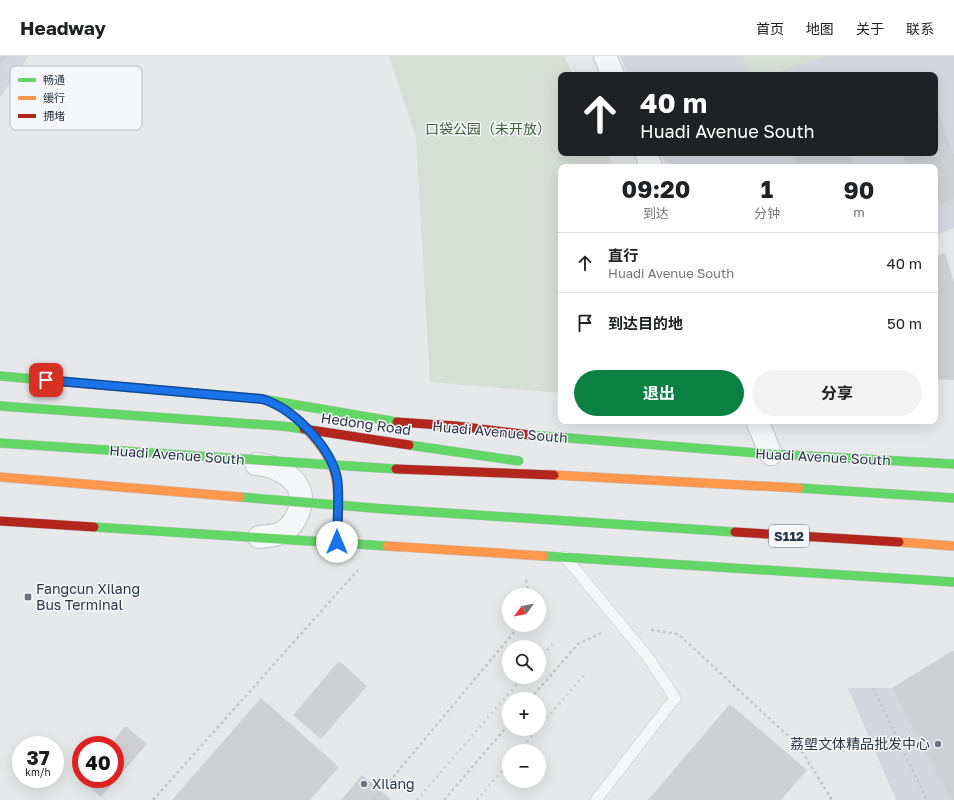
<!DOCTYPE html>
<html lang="zh">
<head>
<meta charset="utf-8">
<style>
  body { margin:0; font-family:"Golos Text","Noto Sans SC",sans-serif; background:#f2f2f2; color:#202124; height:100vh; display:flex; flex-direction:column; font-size:15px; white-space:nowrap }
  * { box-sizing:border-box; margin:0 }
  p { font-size:13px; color:#757577 }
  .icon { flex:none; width:22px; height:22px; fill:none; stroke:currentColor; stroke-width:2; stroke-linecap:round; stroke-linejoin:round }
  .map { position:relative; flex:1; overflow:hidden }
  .panel { position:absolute; left:558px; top:108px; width:380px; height:260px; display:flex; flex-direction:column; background:#fff; border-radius:8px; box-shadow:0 4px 16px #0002 }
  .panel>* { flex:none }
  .guide { position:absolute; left:558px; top:16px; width:380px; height:84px; border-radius:8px; box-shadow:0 4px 16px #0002; background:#202124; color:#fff; overflow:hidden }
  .needle { width:26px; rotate:238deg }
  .buttons { position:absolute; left:502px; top:532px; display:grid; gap:8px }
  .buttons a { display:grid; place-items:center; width:44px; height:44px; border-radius:50%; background:#fff; box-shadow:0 4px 16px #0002; font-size:20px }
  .speed { position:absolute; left:12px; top:680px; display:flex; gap:8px; font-size:20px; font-weight:700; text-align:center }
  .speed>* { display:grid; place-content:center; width:52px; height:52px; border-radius:50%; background:#fff; box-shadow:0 4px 16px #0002; line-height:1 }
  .speed small { font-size:10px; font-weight:400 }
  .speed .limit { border:6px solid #d22; background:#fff; color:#111 }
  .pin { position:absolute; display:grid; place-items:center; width:34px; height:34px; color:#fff; margin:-17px; border-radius:8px; box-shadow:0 2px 6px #0006 }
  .me { position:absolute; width:44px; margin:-22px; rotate:0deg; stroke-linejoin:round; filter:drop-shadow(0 0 3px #0008) }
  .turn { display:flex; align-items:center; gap:14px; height:84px; padding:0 16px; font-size:18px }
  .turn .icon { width:52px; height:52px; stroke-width:2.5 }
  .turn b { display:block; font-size:28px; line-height:34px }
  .eta { display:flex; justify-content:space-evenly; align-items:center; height:68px; text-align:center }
  .eta b { font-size:24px; font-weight:700; line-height:28px }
  .button { display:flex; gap:8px; margin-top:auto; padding:8px 16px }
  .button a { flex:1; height:46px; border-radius:24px; background:#0b8043; color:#fff; font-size:16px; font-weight:700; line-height:46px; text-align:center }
  .button a+a { background:#f2f2f2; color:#202124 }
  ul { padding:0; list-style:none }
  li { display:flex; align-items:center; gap:12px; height:60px; padding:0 16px; border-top:1px solid #e0e0e0 }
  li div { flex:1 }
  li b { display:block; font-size:15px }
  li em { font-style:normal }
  header { display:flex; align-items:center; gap:24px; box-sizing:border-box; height:56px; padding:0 20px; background:#fff; border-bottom:1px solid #e0e0e0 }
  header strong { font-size:19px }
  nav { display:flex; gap:22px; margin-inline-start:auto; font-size:14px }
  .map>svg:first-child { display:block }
  .built { fill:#d4d7dd }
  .green { fill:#d6ded6 }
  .building { fill:#ced0d3 }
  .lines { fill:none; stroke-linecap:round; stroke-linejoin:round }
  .lane-casing { stroke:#c4c6c8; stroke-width:12 }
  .street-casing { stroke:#c4c6c8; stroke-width:24 }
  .fast-casing { stroke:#c4c6c8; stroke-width:10 }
  .slow-casing { stroke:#c4c6c8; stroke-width:10 }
  .jam-casing { stroke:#c4c6c8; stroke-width:10 }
  .path { stroke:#c5c6ca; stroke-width:2.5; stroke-dasharray:3 3; stroke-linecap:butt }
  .lane { stroke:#f5f6f7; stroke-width:11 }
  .street { stroke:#f5f6f7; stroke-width:22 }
  .fast { stroke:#63d668; stroke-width:9 }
  .slow { stroke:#ff974d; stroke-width:9 }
  .jam { stroke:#b3261e; stroke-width:9 }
  .rail { stroke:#cecfd2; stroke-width:3; stroke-dasharray:2 4; stroke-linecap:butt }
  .fast-bridge-casing { stroke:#c2c5c8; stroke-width:10; stroke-linecap:butt }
  .slow-bridge-casing { stroke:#c2c5c8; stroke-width:10; stroke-linecap:butt }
  .jam-bridge-casing { stroke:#c2c5c8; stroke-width:10; stroke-linecap:butt }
  .fast-bridge { stroke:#63d668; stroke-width:9 }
  .slow-bridge { stroke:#ff974d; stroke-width:9 }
  .jam-bridge { stroke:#b3261e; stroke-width:9 }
  .route-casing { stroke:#114b97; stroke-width:10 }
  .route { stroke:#1a73e8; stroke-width:7 }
  .poi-dot { fill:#6c737f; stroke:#f4f6f9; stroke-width:1.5 }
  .labels { text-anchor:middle; stroke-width:3; stroke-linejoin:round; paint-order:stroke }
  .shield { fill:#f4f6f9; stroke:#676e7b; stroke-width:1 }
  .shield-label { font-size:13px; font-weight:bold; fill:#2b3445 }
  .park-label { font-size:14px; fill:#3f6138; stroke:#f4f6f9 }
  .street-label { font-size:14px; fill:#2b3445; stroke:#f4f6f9 }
  .poi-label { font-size:14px; fill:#2b3445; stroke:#f4f6f9; text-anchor:start }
  .key { fill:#f4f6f9; stroke:#b8bcc3; stroke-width:1 }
  .key-label { font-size:11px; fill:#2b3445 }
</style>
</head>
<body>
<header>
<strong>Headway</strong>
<nav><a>首页</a><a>地图</a><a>关于</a><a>联系</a></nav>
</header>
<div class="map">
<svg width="954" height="744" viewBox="0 0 954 744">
  <rect width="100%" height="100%" fill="#e6e8ea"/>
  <g class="built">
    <path d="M0,0H29L0,41Z"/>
    <path d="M620,0H954V172L935,180V111H667L661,97H935V19H628Z"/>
    <path d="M848,632H892L951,744H896Z"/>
  </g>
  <g class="green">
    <path d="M389,0H564L573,19H561V97H608L614,111H561V337L430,326L416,82Z"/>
    <path d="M742,0H826L769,19H748Z"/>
  </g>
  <g class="building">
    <path d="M0,0H8L0,11Z"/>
    <path d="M935,48L953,98H954V143L935,150V111H907L902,97H935Z"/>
    <path d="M793,97H850L855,111H797Z"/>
    <path d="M945,197L954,226V324L935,323V200Z"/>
    <path d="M952,595H954V744H951L892,632Z"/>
    <path d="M339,605L367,630L321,683L293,659Z"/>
    <path d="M261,642L339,711L310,744H172Z"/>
    <path d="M730,648L807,714L781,744H648Z"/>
    <path d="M126,670L147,688L101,741L80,723H115V689H109Z"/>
    <path d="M362,719L382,736L391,744H341Z"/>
  </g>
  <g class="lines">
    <g class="lane-casing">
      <path id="lane" d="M565,501L647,600L675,642L596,744"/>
    </g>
    <g class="street-casing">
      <g id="street">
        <path d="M605,0L613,19"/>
        <path d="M646,97L651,111"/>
        <path d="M757,365L771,398"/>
        <path d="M256,408C271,409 288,416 297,429C307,444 297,467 283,476C276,480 267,480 259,481"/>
      </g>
    </g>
    <g class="fast-casing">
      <g id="fast">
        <path d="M0,320L262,343L397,366"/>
        <path d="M530,379L771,398L954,408"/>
        <path d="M94,471L387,490"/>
        <path d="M544,500L954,526"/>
      </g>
    </g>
    <g class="slow-casing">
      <g id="slow">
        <path d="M298,365C345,410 338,426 337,486"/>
        <path d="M387,490L544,500"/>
      </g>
    </g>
    <g class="jam-casing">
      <g id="jam">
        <path d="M397,366L456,370L530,379"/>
        <path d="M0,465L94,471"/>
      </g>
    </g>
    <g class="path">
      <path d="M526,524L529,539"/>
      <path d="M651,574L678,578L797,688L831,742L829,744"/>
      <path d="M873,632L927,744"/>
      <path d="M530,643L578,588L602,577"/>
      <path d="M153,744L358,514"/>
      <path d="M374,744L520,569"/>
      <path d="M444,744L509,668"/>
    </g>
    <use href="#lane" class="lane"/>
    <use href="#street" class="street"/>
    <use href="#fast" class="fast"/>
    <use href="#slow" class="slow"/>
    <use href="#jam" class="jam"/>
    <g class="rail">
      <path d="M539,603L553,588"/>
      <path d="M539,671L585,618"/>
      <path d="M519,695L537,673"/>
      <path d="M417,744L523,621"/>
      <path d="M477,744L509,707"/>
    </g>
    <g class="fast-bridge-casing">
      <g id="fast-bridge">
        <path d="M0,350L282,370L304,373"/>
        <path d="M0,387L396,413"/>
        <path d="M409,389L519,405"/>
        <path d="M799,432L954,442"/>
        <path d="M240,441L385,453L735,476"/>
      </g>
    </g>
    <g class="slow-bridge-casing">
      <g id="slow-bridge">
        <path d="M554,419L799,432"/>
        <path d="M0,421L240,441"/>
        <path d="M899,486L954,490"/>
      </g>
    </g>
    <g class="jam-bridge-casing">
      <g id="jam-bridge">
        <path d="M304,373L409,389"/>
        <path d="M396,413L554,419"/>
        <path d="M735,476L899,486"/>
      </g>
    </g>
    <use href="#fast-bridge" class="fast-bridge"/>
    <use href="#slow-bridge" class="slow-bridge"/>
    <use href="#jam-bridge" class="jam-bridge"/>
  </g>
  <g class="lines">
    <g class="route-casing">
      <path id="route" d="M46,324L262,343C293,352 330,390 337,422C340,438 337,469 337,486"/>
    </g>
    <use href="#route" class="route"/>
  </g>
  <g class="poi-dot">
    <rect x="24" y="537" width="8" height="8" rx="2"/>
    <circle cx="938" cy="688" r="4"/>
    <circle cx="364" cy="728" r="4"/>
  </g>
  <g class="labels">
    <rect class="shield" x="769" y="469" width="40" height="22" rx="3"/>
    <g class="shield-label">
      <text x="789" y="485">S112</text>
    </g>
    <g class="park-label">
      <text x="488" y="78">口袋公园（未开放）</text>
    </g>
    <g class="street-label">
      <text transform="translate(366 368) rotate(8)" y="5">Hedong Road</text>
      <text transform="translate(500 376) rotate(5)" y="5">Huadi Avenue South</text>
      <text transform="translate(177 399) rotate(4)" y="5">Huadi Avenue South</text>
      <text transform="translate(823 401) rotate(3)" y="5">Huadi Avenue South</text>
    </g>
    <g class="poi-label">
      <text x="36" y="538">Fangcun Xilang<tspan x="36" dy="16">Bus Terminal</tspan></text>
      <text x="930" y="693" text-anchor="end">荔塱文体精品批发中心</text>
      <text x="372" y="733">Xilang</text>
    </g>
  </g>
  <rect x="10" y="10" width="132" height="64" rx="6" class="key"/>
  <rect x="18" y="22" width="18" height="4" fill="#63d668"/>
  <rect x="18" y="40" width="18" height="4" fill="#ff974d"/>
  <rect x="18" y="58" width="18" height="4" fill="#b3261e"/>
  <g class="key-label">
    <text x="43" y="28">畅通</text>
    <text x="43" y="46">缓行</text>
    <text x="43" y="64">拥堵</text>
  </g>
</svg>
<div class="buttons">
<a><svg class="needle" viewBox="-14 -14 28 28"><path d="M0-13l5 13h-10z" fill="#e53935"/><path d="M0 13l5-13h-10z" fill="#757577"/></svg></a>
<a><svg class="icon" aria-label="search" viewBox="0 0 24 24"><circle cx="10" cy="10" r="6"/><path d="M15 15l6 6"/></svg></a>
<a>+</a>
<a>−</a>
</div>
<div class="speed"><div>37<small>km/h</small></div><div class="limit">40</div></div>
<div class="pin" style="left:46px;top:324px;background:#d93025"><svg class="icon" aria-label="arrive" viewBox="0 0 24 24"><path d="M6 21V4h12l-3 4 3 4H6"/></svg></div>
<svg class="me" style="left:337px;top:486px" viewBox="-20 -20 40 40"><circle r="19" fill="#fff"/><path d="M0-13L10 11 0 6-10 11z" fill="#1a73e8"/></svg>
<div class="guide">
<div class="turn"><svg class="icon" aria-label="ahead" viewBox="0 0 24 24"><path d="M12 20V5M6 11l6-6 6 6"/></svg><div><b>40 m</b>Huadi Avenue South</div></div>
</div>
<section class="panel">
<div class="eta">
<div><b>09:20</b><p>到达</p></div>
<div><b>1</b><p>分钟</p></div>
<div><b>90</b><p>m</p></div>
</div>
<ul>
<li><svg class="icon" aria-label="ahead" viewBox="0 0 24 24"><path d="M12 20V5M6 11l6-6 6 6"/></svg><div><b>直行</b><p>Huadi Avenue South</p></div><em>40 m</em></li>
<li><svg class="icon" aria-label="arrive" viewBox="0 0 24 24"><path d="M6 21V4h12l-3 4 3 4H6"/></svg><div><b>到达目的地</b></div><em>50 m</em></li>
</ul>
<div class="button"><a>退出</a><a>分享</a></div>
</section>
</div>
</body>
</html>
